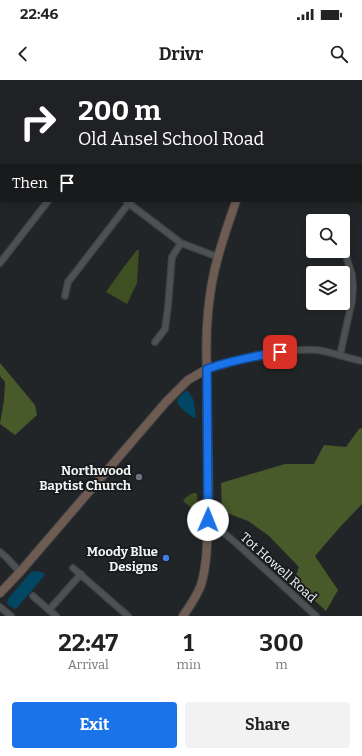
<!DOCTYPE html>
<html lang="en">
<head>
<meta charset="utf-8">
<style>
  body { margin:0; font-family:Bitter,serif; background:#f2f2f2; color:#222; height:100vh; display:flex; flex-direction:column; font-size:15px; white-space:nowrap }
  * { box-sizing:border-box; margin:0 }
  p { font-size:13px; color:#767676 }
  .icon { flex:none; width:22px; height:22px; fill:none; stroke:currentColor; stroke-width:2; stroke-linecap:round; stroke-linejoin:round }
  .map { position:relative; height:536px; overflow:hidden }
  .side { display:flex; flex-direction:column; background:#fff; flex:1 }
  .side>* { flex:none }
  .hud { position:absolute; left:0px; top:0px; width:362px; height:122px; box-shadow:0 2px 6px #0003; background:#202124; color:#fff; overflow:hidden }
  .controls { position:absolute; left:306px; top:134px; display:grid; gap:8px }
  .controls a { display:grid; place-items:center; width:44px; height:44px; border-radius:4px; background:#fff; box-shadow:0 2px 6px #0003; font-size:20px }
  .pin { position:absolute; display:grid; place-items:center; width:34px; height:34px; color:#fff; margin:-17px; border-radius:8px; box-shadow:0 2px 6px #0006 }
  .me { position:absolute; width:44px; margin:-22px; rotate:1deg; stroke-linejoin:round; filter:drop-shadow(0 0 3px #0008) }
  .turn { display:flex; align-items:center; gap:14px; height:84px; padding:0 12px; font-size:18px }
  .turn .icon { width:52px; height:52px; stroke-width:2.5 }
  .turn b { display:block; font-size:28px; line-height:34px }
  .then { display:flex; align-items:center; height:38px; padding:0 12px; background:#0003; gap:8px; font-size:15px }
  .eta { display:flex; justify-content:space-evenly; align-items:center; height:68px; text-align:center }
  .eta b { font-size:24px; font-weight:700; line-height:28px }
  .action { display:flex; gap:8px; margin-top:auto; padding:8px 12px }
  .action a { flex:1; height:46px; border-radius:4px; background:#1a73e8; color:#fff; font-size:16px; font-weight:700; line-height:46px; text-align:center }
  .action a+a { background:#f2f2f2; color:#222 }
  .status { display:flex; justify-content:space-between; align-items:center; height:28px; padding:0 20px; background:#fff; direction:ltr }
  .status svg { height:11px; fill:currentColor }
  header { display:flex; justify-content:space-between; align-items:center; height:52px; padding:0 12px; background:#fff; font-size:18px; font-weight:700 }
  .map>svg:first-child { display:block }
  .green { fill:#3e4f21 }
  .forest { fill:#485a29 }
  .water { fill:#014662 }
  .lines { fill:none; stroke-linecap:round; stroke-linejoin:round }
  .street-casing { stroke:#3f4142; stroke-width:8 }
  .secondary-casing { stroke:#3f4142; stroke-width:10 }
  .street { stroke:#4e5154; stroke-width:5.5 }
  .secondary { stroke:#6e5c53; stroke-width:8 }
  .route-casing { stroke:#114b97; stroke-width:10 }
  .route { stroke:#1a73e8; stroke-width:7 }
  .worship-dot { fill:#6b7280; stroke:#191b1d; stroke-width:1.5 }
  .shop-dot { fill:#3f7fe0; stroke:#191b1d; stroke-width:1.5 }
  .labels { text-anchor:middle; stroke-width:4; stroke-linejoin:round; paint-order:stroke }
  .poi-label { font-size:13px; font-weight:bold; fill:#f2f4f5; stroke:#191b1d; text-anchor:end }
  .street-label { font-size:13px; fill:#f2f4f5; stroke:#191b1d }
</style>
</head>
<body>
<div class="status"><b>22:46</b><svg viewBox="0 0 49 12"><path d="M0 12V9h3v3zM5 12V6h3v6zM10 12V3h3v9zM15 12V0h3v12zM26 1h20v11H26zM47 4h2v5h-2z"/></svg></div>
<header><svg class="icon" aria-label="back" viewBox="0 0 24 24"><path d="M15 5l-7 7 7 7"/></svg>Drivr<svg class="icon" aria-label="search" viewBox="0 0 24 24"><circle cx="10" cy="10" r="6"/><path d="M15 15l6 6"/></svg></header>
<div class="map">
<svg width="362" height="536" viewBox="0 0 362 536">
  <rect width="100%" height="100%" fill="#222527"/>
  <g class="green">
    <path d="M137,170H139L137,203L127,224L106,212L123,188Z"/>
    <path d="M193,413H196L197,414L198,426L195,430H194L184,422L183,421L186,417Z"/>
  </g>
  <g class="forest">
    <path d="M0,283L35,325L37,335L15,355L0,344L4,320L5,302L0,296Z"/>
    <path d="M362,348V424L341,446L315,476L338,510L326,531L294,501L299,487L268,455L248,441L222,431L221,403L285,384H314L324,365L346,367L359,349Z"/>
  </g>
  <g class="water">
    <path d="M186,311L189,312L194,321L196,337L195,338C191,337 177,326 177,321C178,317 183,314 186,311Z"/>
    <path d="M36,491L44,493L45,495L16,529H15L7,524L8,519L31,492Z"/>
  </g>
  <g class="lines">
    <g class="street-casing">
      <g id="street">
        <path d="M173,0H174"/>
        <path d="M324,0L325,1"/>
        <path d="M0,22H1"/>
        <path d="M361,32L362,33"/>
        <path d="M0,73L1,72"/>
        <path d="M127,122L181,163L218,177"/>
        <path d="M0,183L48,121"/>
        <path d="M65,216L68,202L129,123"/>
        <path d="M155,262L165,249L168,227L172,177L181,163"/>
        <path d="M340,275L352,221L353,206L352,195L343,166"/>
        <path d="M207,289C217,286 227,284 237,281C262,274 290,268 317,270C332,272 347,278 362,281"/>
        <path d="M208,441L218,448L236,463L316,536"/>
        <path d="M0,472L6,477L20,492"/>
        <path d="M73,488L128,536"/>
        <path d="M33,516L56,536"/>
        <path d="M0,527L11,536"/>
        <path d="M49,530L81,494"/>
      </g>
    </g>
    <g class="secondary-casing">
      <g id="secondary">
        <path d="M288,1V0"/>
        <path d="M0,513L20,492L166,322L188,300L207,289C205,254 208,211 218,177C223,158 230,139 236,121"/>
        <path d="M183,536C190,526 197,516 201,505C207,485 207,464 208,444C210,393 206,341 207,289"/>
      </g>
    </g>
    <use href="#street" class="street"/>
    <use href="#secondary" class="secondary"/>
  </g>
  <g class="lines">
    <g class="route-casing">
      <path id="route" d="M208,440L207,289C230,281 255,276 280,272"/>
    </g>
    <use href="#route" class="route"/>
  </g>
  <circle class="worship-dot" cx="139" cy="397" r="4"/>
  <circle class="shop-dot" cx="166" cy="478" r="4"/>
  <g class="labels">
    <g class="poi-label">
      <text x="131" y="395">Northwood<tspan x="131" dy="15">Baptist Church</tspan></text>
      <text x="158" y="476">Moody Blue<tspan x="158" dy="15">Designs</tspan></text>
    </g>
    <g class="street-label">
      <text transform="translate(279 487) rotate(42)" y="5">Tot Howell Road</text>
    </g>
  </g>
</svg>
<div class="controls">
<a><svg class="icon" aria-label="search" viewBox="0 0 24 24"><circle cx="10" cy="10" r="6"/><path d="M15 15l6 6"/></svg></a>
<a><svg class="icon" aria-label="layers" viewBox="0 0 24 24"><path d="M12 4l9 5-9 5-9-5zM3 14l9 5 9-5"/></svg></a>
</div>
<div class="pin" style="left:280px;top:272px;background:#d93025"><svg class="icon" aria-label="arrive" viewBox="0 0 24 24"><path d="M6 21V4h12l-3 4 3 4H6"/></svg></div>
<svg class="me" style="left:208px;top:440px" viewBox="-20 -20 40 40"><circle r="19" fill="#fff"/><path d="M0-13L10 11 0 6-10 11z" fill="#1a73e8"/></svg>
<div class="hud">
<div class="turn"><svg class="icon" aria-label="right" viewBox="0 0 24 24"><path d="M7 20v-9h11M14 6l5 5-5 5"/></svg><div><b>200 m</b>Old Ansel School Road</div></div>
<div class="then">Then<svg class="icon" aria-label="arrive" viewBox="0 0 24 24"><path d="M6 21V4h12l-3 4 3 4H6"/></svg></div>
</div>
</div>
<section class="side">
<div class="eta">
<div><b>22:47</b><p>Arrival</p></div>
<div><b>1</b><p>min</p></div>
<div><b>300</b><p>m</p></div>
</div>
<div class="action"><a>Exit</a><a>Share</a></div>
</section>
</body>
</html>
